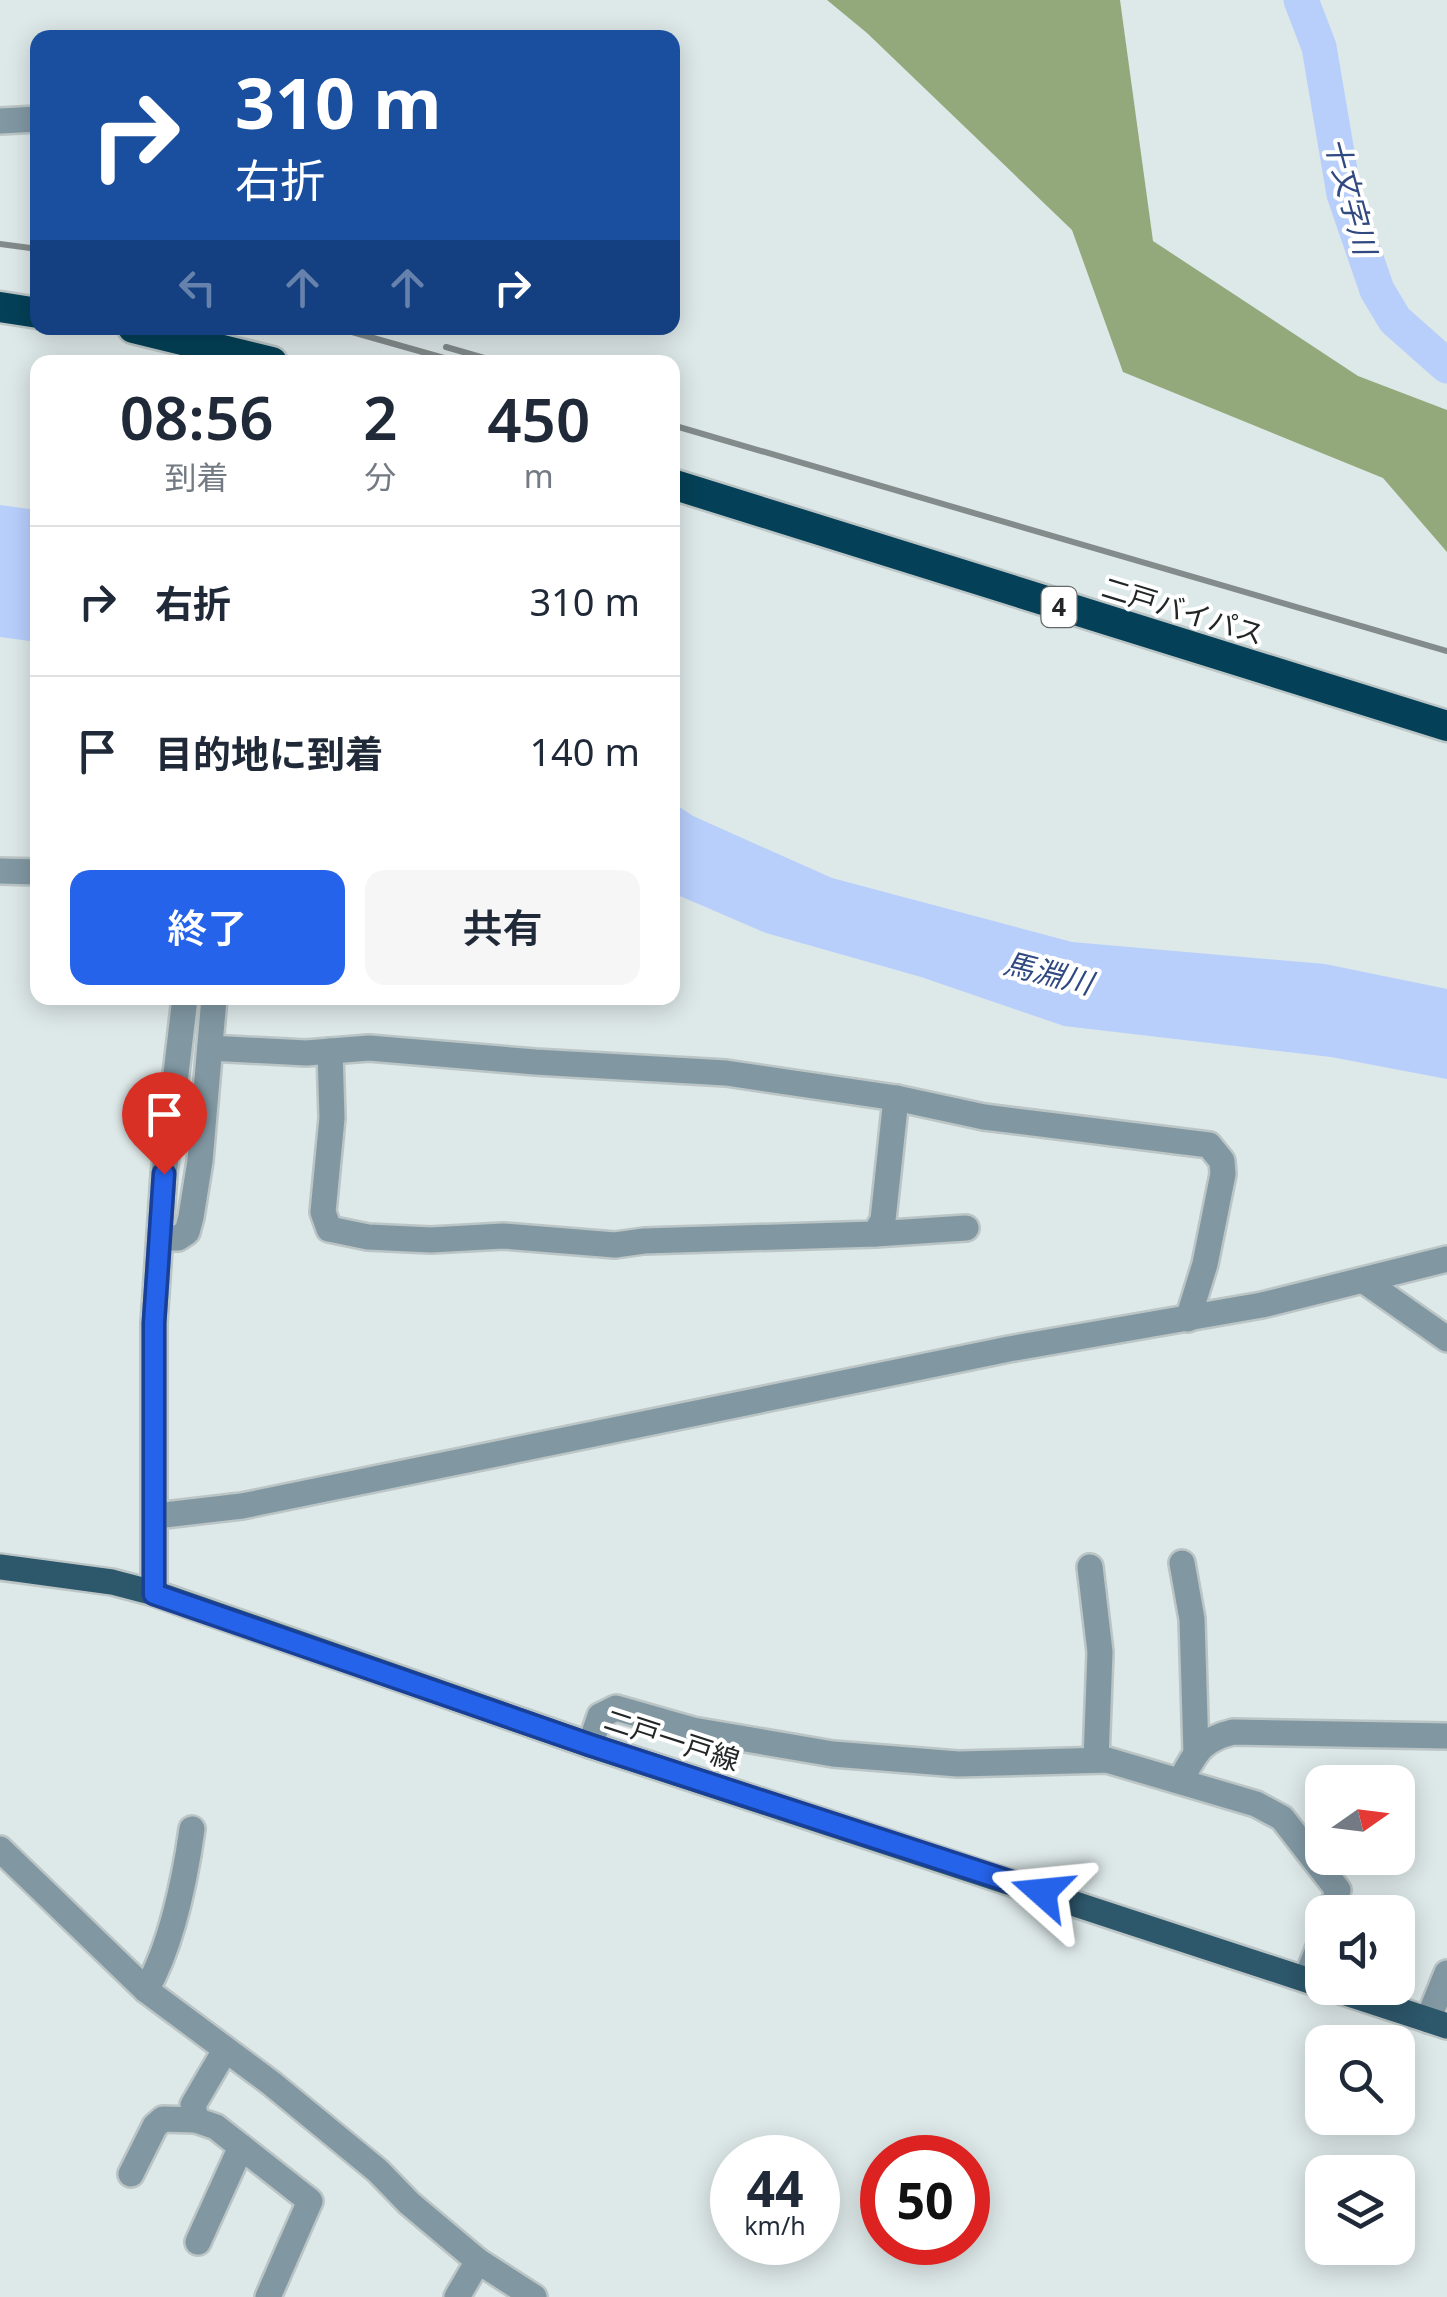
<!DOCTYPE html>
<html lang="ja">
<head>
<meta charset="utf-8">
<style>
  body { margin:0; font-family:"Noto Sans","Noto Sans JP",sans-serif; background:#f6f6f7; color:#1f2937; height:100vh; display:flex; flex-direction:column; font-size:38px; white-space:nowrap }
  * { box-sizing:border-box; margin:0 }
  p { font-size:32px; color:#747a83 }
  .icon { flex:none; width:55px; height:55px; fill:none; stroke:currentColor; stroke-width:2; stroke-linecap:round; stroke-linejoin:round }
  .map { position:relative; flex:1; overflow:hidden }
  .drawer { position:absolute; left:30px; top:355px; width:650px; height:650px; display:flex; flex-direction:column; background:#fff; border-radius:20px; box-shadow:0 5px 25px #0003 }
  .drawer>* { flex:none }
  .hud { position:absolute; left:30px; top:30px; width:650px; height:305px; border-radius:20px; box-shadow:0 5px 25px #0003; background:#1a4fa0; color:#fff; overflow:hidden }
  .needle { width:65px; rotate:76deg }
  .buttons { position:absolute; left:1305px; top:1765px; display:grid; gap:20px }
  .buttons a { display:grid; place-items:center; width:110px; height:110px; border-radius:20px; background:#fff; box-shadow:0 5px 25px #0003; font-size:50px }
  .speed { position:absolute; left:710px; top:2135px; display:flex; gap:20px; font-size:50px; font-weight:700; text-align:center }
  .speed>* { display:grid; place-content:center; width:130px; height:130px; border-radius:50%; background:#fff; box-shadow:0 5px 25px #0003; line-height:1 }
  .speed small { font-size:25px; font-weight:400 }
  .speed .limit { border:15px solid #d22; background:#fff; color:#111 }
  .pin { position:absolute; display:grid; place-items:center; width:85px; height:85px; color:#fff; margin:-102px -42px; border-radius:50% 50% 50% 0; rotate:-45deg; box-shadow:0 0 10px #0007 }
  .pin .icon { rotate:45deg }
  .me { position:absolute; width:110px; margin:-55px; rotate:288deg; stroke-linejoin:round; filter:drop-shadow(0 0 8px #0008) }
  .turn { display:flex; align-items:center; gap:35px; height:210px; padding:0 40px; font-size:45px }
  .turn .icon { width:130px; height:130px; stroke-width:2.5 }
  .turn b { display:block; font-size:70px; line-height:85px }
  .lanes { display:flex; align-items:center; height:95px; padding:0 40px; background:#0003; justify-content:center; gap:50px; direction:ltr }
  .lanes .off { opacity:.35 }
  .eta { display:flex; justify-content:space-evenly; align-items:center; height:170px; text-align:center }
  .eta b { font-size:60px; font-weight:600; line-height:70px }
  .action { display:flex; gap:20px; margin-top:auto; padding:20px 40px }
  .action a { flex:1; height:115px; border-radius:20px; background:#2563eb; color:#fff; font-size:40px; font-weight:600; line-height:115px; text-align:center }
  .action a+a { background:#f6f6f7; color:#1f2937 }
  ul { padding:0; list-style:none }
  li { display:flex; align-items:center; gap:30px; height:150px; padding:0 40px; border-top:2px solid #e0e1e3 }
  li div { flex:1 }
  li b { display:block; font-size:38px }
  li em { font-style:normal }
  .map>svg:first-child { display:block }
  .forest { fill:#93a97c }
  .water { fill:#b8cffc }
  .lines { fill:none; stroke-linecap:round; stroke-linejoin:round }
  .river { stroke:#b8cffc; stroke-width:35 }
  .minor-casing { stroke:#bbc5c5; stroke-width:30 }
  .major-casing { stroke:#bbc5c5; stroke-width:30 }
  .highway-casing { stroke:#bbc5c5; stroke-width:35 }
  .minor { stroke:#8198a3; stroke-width:25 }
  .major { stroke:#2d576b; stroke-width:25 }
  .highway { stroke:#044057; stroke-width:30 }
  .rail { stroke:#838b8b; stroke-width:6 }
  .route-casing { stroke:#184099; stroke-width:25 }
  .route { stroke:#2563eb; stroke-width:18 }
  .labels { text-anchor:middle; stroke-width:8; stroke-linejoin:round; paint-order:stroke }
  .shield { fill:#fff; stroke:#646767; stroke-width:2.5 }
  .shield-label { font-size:25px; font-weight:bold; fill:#222626 }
  .street-label { font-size:28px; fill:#222626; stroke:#fff }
  .water-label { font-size:30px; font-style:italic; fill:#304981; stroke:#fff }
</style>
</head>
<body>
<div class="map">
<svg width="1447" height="2297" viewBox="0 0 1447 2297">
  <rect width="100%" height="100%" fill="#dde8e8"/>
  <path class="forest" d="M827,0H1120L1153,241L1358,376L1447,410V552L1383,478L1123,372L1072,230L867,33Z"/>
  <g class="water">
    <path d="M0,505L37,510V642L0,637Z"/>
    <path d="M672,802L693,816L832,878L1072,942L1325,964L1447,989V1079L1331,1057L1064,1026L921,977L766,933L673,893Z"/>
  </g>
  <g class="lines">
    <path class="river" d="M1301,0L1319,47L1344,194L1377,290L1395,320L1447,366"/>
    <g class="minor-casing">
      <g id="minor">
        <path d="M0,121L38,119"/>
        <path d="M0,871L38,872"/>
        <path d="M210,1048L306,1053L369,1048L535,1062L726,1073L896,1098L984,1117L1209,1145L1222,1161L1223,1174L1205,1264L1188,1319"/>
        <path d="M330,1051L332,1118L323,1212L329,1229L368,1237L431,1240L503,1236L615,1245L644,1241L875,1234L883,1220L896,1098"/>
        <path d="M875,1234L966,1228"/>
        <path d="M161,1238H178L187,1232L191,1217L200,1161L214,998"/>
        <path d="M1363,1280L1447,1339"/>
        <path d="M156,1516L242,1506L1009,1349L1262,1305L1447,1259"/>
        <path d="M1182,1563L1192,1619L1196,1753"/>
        <path d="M1090,1567L1100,1652L1096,1760"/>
        <path d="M154,1593V1323L164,1174L185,998"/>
        <path d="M590,1745L600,1716L616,1708L693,1730L833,1754L958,1764L1107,1760L1256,1804L1282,1818L1338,1890L1331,1912"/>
        <path d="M1180,1781C1196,1753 1200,1740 1233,1732L1447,1736"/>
        <path d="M0,1849L146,1990L271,2083L378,2171L409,2203L478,2261L534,2297"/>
        <path d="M1306,1979L1322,1940"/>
        <path d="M146,1990C171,1947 185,1879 192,1829"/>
        <path d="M1428,2020L1447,1973"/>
        <path d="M224,2052L193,2105L196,2120L216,2127L310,2201L268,2297"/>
        <path d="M131,2174L155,2126L163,2119L196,2120"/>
        <path d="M198,2242L241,2147"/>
        <path d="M457,2297L478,2261"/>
      </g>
    </g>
    <g class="major-casing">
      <g id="major">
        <path d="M0,1567L112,1582L154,1593L590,1745L1322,1985"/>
        <path d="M1331,1988L1447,2026"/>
      </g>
    </g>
    <g class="highway-casing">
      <g id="highway">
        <path d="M0,307L38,313"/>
        <path d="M133,328L272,362"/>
        <path d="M672,484L1447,726"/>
      </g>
    </g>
    <use href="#minor" class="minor"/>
    <use href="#major" class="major"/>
    <use href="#highway" class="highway"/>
    <g class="rail">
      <path d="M0,244L38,249"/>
      <path d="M338,328L458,362"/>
      <path d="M446,347L498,362"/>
      <path d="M672,425L1447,651"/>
    </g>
  </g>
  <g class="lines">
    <g class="route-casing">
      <path id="route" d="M164,1174L154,1323V1594L590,1745L1042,1892"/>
    </g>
    <use href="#route" class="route"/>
  </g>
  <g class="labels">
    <rect class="shield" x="1041.5" y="587" width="35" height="40" rx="8"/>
    <g class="shield-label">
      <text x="1059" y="616">4</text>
    </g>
    <g class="street-label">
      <text transform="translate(1183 611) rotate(17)" y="10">二戸バイパス</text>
      <text transform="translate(672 1740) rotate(18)" y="10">二戸一戸線</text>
    </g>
    <g class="water-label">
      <text transform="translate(1350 196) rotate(75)" y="10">十文字川</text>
      <text transform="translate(1048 974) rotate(14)" y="10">馬淵川</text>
    </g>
  </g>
</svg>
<div class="buttons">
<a><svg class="needle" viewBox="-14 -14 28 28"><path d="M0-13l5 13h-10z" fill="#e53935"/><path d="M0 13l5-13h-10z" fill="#747a83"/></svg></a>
<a><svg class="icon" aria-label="sound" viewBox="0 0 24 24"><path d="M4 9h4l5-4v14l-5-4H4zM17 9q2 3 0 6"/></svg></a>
<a><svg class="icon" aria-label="search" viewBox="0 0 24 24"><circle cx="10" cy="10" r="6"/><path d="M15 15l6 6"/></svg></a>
<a><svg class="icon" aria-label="layers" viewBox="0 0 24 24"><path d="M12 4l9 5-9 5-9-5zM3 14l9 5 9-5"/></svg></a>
</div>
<div class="speed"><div>44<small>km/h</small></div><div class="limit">50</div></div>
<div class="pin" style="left:164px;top:1174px;background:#d93025"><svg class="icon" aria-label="arrive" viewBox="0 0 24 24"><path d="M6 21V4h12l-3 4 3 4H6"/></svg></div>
<svg class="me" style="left:1042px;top:1892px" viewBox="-20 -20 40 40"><path d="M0-17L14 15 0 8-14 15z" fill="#2563eb" stroke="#fff" stroke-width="4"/></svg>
<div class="hud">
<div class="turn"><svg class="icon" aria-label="right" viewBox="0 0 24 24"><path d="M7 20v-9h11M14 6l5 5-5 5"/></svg><div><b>310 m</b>右折</div></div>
<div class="lanes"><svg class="icon off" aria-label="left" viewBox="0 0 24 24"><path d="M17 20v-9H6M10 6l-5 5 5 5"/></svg><svg class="icon off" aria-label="ahead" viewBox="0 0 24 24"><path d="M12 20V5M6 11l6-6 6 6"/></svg><svg class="icon off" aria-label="ahead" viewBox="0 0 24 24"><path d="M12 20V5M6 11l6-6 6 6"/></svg><svg class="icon" aria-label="right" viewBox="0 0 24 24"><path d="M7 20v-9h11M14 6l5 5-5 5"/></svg></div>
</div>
<section class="drawer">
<div class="eta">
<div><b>08:56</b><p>到着</p></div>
<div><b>2</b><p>分</p></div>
<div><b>450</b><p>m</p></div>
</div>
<ul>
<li><svg class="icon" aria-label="right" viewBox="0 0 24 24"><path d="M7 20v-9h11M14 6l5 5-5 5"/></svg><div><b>右折</b></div><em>310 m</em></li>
<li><svg class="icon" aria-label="arrive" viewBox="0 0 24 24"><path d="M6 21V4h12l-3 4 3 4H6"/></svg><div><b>目的地に到着</b></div><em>140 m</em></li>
</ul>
<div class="action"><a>終了</a><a>共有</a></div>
</section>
</div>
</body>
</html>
